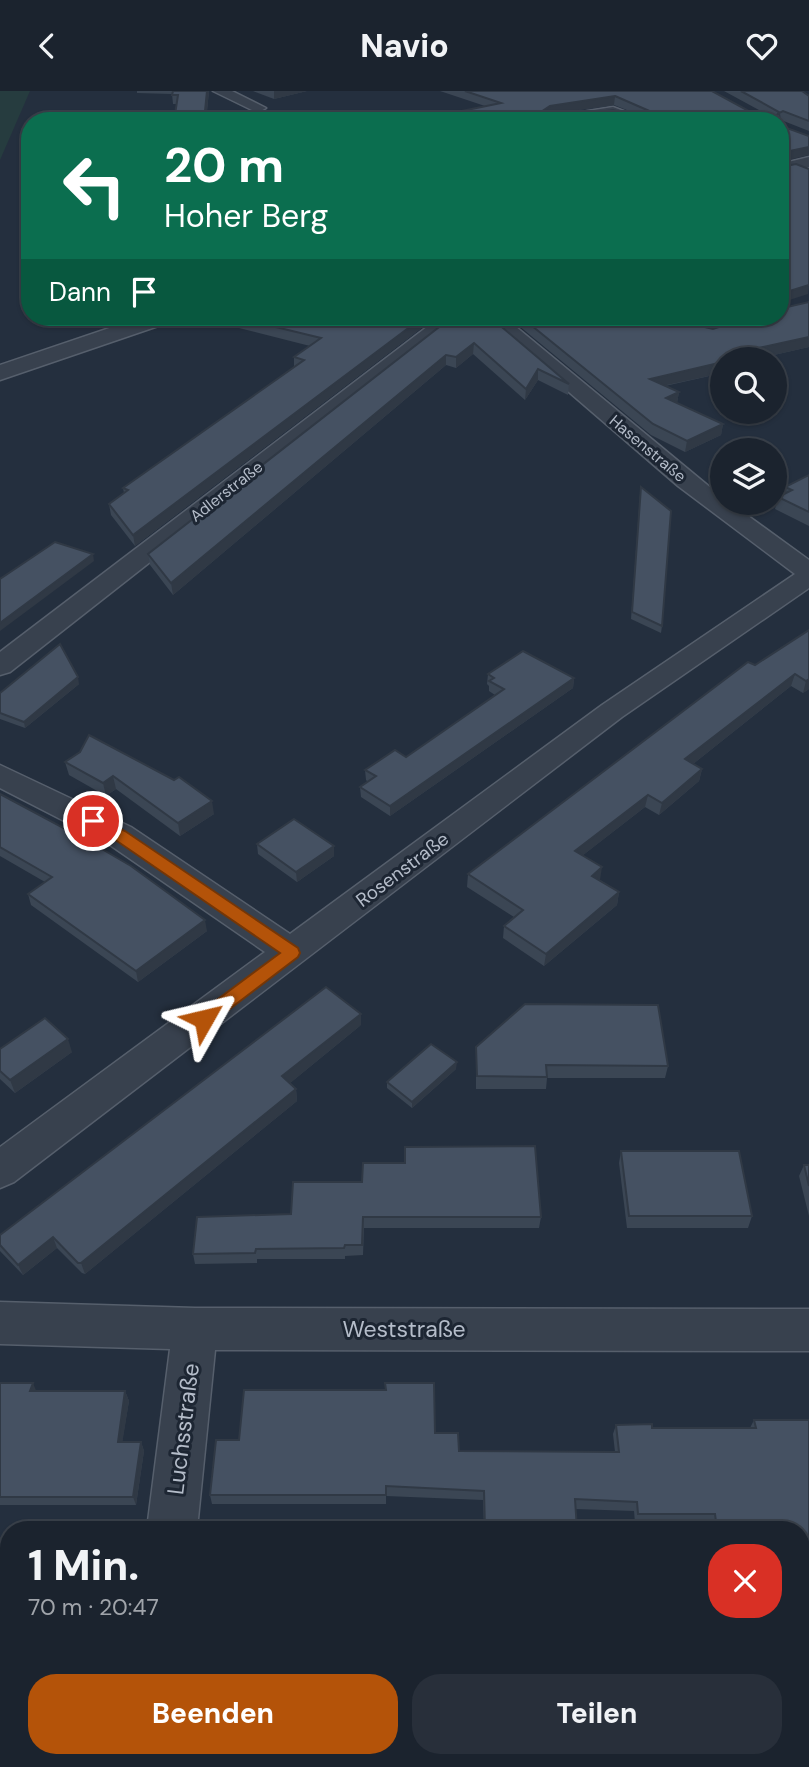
<!DOCTYPE html>
<html lang="de">
<head>
<meta charset="utf-8">
<style>
  body { margin:0; font-family:"DM Sans",sans-serif; background:#282f3a; color:#f1f3f6; height:100vh; display:flex; flex-direction:column; font-size:26px; white-space:nowrap }
  * { box-sizing:border-box; margin:0 }
  p { font-size:23px; color:#a0a4aa }
  .icon { flex:none; width:38px; height:38px; fill:none; stroke:currentColor; stroke-width:2; stroke-linecap:round; stroke-linejoin:round }
  .map { position:relative; flex:1; overflow:hidden }
  .drawer { position:absolute; left:0px; top:1430px; width:810px; height:247px; display:flex; flex-direction:column; background:#1b232e; border-radius:28px 28px 0 0; box-shadow:0 2px 5px #0004,0 0 0 2px #39404a }
  .drawer>* { flex:none }
  .banner { position:absolute; left:21px; top:21px; width:768px; height:214px; border-radius:28px; box-shadow:0 2px 5px #0004,0 0 0 2px #39404a; background:#0b6e4f; color:#fff; overflow:hidden }
  .controls { position:absolute; left:710px; top:256px; display:grid; gap:14px }
  .controls a { display:grid; place-items:center; width:77px; height:77px; border-radius:50%; background:#1b232e; box-shadow:0 2px 5px #0004,0 0 0 2px #39404a; font-size:35px }
  .pin { position:absolute; display:grid; place-items:center; width:60px; height:60px; color:#fff; margin:-30px; border:4px solid #fff; border-radius:50%; box-shadow:0 2px 7px #0007 }
  .me { position:absolute; width:77px; margin:-38px; rotate:53deg; stroke-linejoin:round; filter:drop-shadow(0 0 5px #0008) }
  .turn { display:flex; align-items:center; gap:24px; height:147px; padding:0 28px; font-size:32px }
  .turn .icon { width:91px; height:91px; stroke-width:2.5 }
  .turn b { display:block; font-size:49px; line-height:60px }
  .then { display:flex; align-items:center; height:66px; padding:0 28px; background:#0003; gap:14px; font-size:26px }
  .round { display:grid; place-items:center; flex:none; width:74px; height:74px; border-radius:28px; background:#282f3a }
  .head { display:flex; align-items:center; justify-content:space-between; height:119px; padding:0 28px }
  h1 { font-size:42px; font-weight:800; line-height:52px }
  .button { display:flex; gap:14px; margin-top:auto; padding:14px 28px }
  .button a { flex:1; height:80px; border-radius:28px; background:#b45309; color:#fff; font-size:28px; font-weight:800; line-height:80px; text-align:center }
  .button a+a { background:#282f3a; color:#f1f3f6 }
  header { display:flex; justify-content:space-between; align-items:center; height:91px; padding:0 28px; background:#1b232e; font-size:32px; font-weight:800 }
  .map>svg:first-child { display:block }
  .green { fill:#263c3f }
  .lines { fill:none; stroke-linecap:round; stroke-linejoin:round }
  .minor-casing { stroke:#565f6c; stroke-width:3 }
  .tertiary-casing { stroke:#565f6c; stroke-width:3 }
  .minor { fill:#38414e; fill-rule:evenodd }
  .tertiary { fill:#38414e; fill-rule:evenodd }
  .wall { fill:#3b4654; fill-rule:evenodd }
  .shaded-wall { fill:#303945 }
  .building { fill:#455162; stroke:#303945; stroke-width:2; fill-rule:evenodd }
  .route { fill:#b45309; stroke:#753606; stroke-width:2 }
  .labels { text-anchor:middle; stroke-width:6; stroke-linejoin:round; paint-order:stroke }
  .far-street-label { font-size:16px; fill:#b4bcc9; stroke:#1d2633 }
  .street-label { font-size:19px; fill:#b4bcc9; stroke:#1d2633 }
  .near-street-label { font-size:23px; fill:#b4bcc9; stroke:#1d2633 }
</style>
</head>
<body>
<header><svg class="icon" aria-label="back" viewBox="0 0 24 24"><path d="M15 5l-7 7 7 7"/></svg>Navio<svg class="icon" aria-label="heart" viewBox="0 0 24 24"><path d="M12 20l-8-8c-3-5 5-10 8-4 3-6 11-1 8 4z"/></svg></header>
<div class="map">
<svg width="809" height="1676" viewBox="0 0 809 1676">
  <rect width="100%" height="100%" fill="#242f3e"/>
  <path class="green" d="M0,0H30L0,69Z"/>
  <g class="lines">
    <g class="minor-casing">
      <g id="minor">
        <path d="M213,0H232L266,17L259,21L254,20Z"/>
        <path d="M613,16L650,30H628L612,25L579,30H543L550,26Z"/>
        <path d="M440,226H462L10,581L0,584V561Z"/>
        <path d="M482,226H504L723,407V411H729L809,469V497L622,626L14,1091L0,1097V1056L265,861L107,752L0,697V674L131,736L290,843L602,614L795,483L678,395Z"/>
        <path d="M727,226H760L757,230C741,234 721,249 705,245L702,241L705,237Z"/>
        <path d="M0,1211L195,1217L809,1218V1260L215,1259L197,1438H147L170,1258L0,1253Z"/>
        <path d="M117,1668H173L172,1676H116Z"/>
      </g>
    </g>
    <g class="tertiary-casing">
      <g id="tertiary">
        <path d="M809,66V76L780,83V73Z"/>
        <path d="M142,226H173L170,231L0,289V274Z"/>
      </g>
    </g>
    <use href="#minor" class="minor"/>
    <use href="#tertiary" class="tertiary"/>
  </g>
  <g class="wall">
    <path d="M137,0H209L206,30H174L177,13H173L172,3L137,2Z"/>
    <path d="M253,0H307L274,8Z"/>
    <path d="M440,0H712L756,24H768L724,0H802L809,5V40L781,29L413,30L485,15ZM614,14L637,23L549,24L550,23Z"/>
    <path d="M809,211V256L756,268H723V282L665,295L679,301L677,312L723,333L721,344L685,361L651,344L518,234L519,226H722L704,235L705,236L713,238Z"/>
    <path d="M230,226H436L135,455L111,424L109,413L124,402L123,397L294,276V266L310,255L231,235Z"/>
    <path d="M452,226L569,293L568,304L538,289L525,309L473,263L456,277L446,274L173,504L150,474L148,463Z"/>
    <path d="M809,384V435L775,418L778,406L783,404L785,396Z"/>
    <path d="M640,402L662,535L661,542L631,528Z"/>
    <path d="M809,539V598L803,602L791,595L693,673L702,678L699,690L659,724L645,716L583,764L600,789L619,801L617,814L544,875L503,847L504,835L514,826L467,796L468,783L755,574Z"/>
    <path d="M488,583L574,587L573,597L390,725L361,706L360,696L368,691L366,689L365,679L406,666L495,604L489,600V595L487,593Z"/>
    <path d="M79,593L25,637L0,628V602Z"/>
    <path d="M80,661L214,723L180,745L116,698L106,705L69,684L65,671Z"/>
    <path d="M0,703L207,840L138,891L31,814L28,803L45,791L0,765Z"/>
    <path d="M257,753L334,755V765L297,791L258,763Z"/>
    <path d="M361,934L290,992L296,998L297,1010L85,1183L82,1182L57,1157L23,1184L0,1160V1144Z"/>
    <path d="M476,956L668,975L665,987H547L546,998H476Z"/>
    <path d="M0,958L72,961L15,1002L0,988Z"/>
    <path d="M456,978L412,1017L387,997V991Z"/>
    <path d="M621,1060L752,1125L748,1137H627L619,1072Z"/>
    <path d="M804,1074H809V1125L799,1085Z"/>
    <path d="M291,1123L541,1126L539,1137H364L363,1164L345,1165V1168H257V1172L195,1173L193,1163Z"/>
    <path d="M0,1292L37,1300H125L129,1310L122,1351H141L144,1360L136,1414H0Z"/>
    <path d="M385,1292L435,1342L459,1360L615,1361L613,1343L616,1334L652,1337H750L754,1329H809V1460H802V1438H711L710,1432H635L634,1420L575,1418L577,1438H484L483,1409L386,1405V1413H212L210,1404L239,1349L386,1299Z"/>
    <path d="M809,1547V1576L805,1552Z"/>
    <path d="M0,1552L102,1668L101,1676H0Z"/>
    <path d="M439,1668V1676H186L185,1673Z"/>
    <path d="M792,1668H802L809,1676H793Z"/>
  </g>
  <g class="shaded-wall">
    <path d="M207,0H209L206,30H204Z"/>
    <path d="M274,0H307L274,8Z"/>
    <path d="M615,5L614,14L550,23L540,30L541,21L550,15Z"/>
    <path d="M809,56V64L780,71V62Z"/>
    <path d="M809,194L808,203L780,212V203Z"/>
    <path d="M423,226H436L135,455L133,444Z"/>
    <path d="M705,226H722L704,235L701,231Z"/>
    <path d="M809,246V256L756,268H731V263Z"/>
    <path d="M474,252L473,263L456,277V266Z"/>
    <path d="M446,264V274L173,504L171,492Z"/>
    <path d="M723,271V282L648,298L650,288Z"/>
    <path d="M538,278V289L525,309L526,298Z"/>
    <path d="M679,301L677,312L666,307Z"/>
    <path d="M723,333L721,344L685,361L687,350Z"/>
    <path d="M93,463L94,470L0,540V532Z"/>
    <path d="M795,583L791,595L683,681L685,668Z"/>
    <path d="M78,586L79,593L25,637L24,631Z"/>
    <path d="M574,587L573,597L390,725V715Z"/>
    <path d="M809,588V598L803,602L806,590Z"/>
    <path d="M702,678L699,690L659,724L662,712Z"/>
    <path d="M113,685L116,698L106,705L103,692Z"/>
    <path d="M648,704L645,716L573,772L575,760Z"/>
    <path d="M212,710L214,723L180,745L178,732Z"/>
    <path d="M334,755V765L297,791L296,781Z"/>
    <path d="M602,776L600,789L590,797L592,785Z"/>
    <path d="M619,801L617,814L544,875L546,863Z"/>
    <path d="M205,829L207,840L138,891L136,880Z"/>
    <path d="M361,923V934L284,997L282,985Z"/>
    <path d="M68,948L72,961L15,1002L10,989Z"/>
    <path d="M457,971L456,978L412,1017V1011Z"/>
    <path d="M296,998L297,1010L85,1183L81,1172Z"/>
    <path d="M53,1146L57,1157L23,1184L18,1174Z"/>
    <path d="M33,1292L37,1302L30,1300Z"/>
    <path d="M125,1300L129,1310L121,1360L118,1351Z"/>
    <path d="M141,1351L144,1360L136,1414L133,1406Z"/>
    <path d="M99,1668H102L101,1676L98,1674Z"/>
  </g>
  <g class="building">
    <path d="M173,0H207L204,30H174L178,4H172Z"/>
    <path d="M465,0H712L756,24H777L779,21L741,0H802L809,5V30L783,20L779,22L780,30H413L501,12ZM615,5L654,22L629,24L613,19L580,24H544L541,21L550,15Z"/>
    <path d="M780,34L781,35L809,45V56L780,62Z"/>
    <path d="M796,73L809,78V194L780,203V177L787,175L780,172V76Z"/>
    <path d="M809,211V246L731,263L738,268H723V271L650,288L679,301L666,307L723,333L687,350L653,333L521,226H705L701,231L705,236L713,238L749,226H780V216L783,217Z"/>
    <path d="M234,226H423L133,444L109,413L128,399L123,397L304,269L294,266L321,247Z"/>
    <path d="M452,226H490L569,293L538,278L526,298L474,252L456,266L446,264L171,492L148,463Z"/>
    <path d="M809,384V421L778,406L792,399L785,396Z"/>
    <path d="M641,396L671,420L662,535L632,521Z"/>
    <path d="M55,451L93,463L0,532V488Z"/>
    <path d="M809,539V588L806,590L795,583L685,668L702,678L662,712L648,704L575,760L602,776L592,785L619,801L546,863L504,835L523,819L468,783L748,571L755,574Z"/>
    <path d="M60,553L78,586L24,631L0,622V602Z"/>
    <path d="M523,560L574,587L390,715L360,696L376,685L365,679L395,659L406,666L504,598L489,590L494,587L488,583Z"/>
    <path d="M89,644L174,689L179,686L212,710L178,732L113,685L103,692L65,671L80,661Z"/>
    <path d="M0,703L88,750L131,775L205,829L136,880L28,803L52,786L0,756Z"/>
    <path d="M294,728L334,755L296,781L257,753Z"/>
    <path d="M326,896L361,923L282,985L296,998L81,1172H78L53,1146L18,1174L0,1154V1144Z"/>
    <path d="M525,913L658,914L668,975L546,974L547,986L477,985L476,956Z"/>
    <path d="M45,927L68,948L10,989L0,980V958Z"/>
    <path d="M431,953L457,971L412,1011L387,991Z"/>
    <path d="M535,1055L541,1126H363L362,1154H345L344,1157L256,1158L255,1162L193,1163L197,1126L291,1123L293,1091H362L363,1072H405V1056Z"/>
    <path d="M621,1060H739L752,1125H629Z"/>
    <path d="M804,1074H809V1095Z"/>
    <path d="M0,1292H33L30,1300H125L118,1351H141L133,1406H0Z"/>
    <path d="M385,1292H434L435,1342H458L459,1360L619,1361L616,1334L652,1333V1337H756L754,1329H809V1451H802V1438H717L715,1423H638L637,1411L575,1408L577,1438H485L484,1400L386,1395V1404H210L216,1349H239L244,1299H386Z"/>
    <path d="M0,1552H9V1668H99L98,1674L0,1675Z"/>
    <path d="M809,1636V1676H800L798,1668H802V1645Z"/>
    <path d="M185,1668H439V1674L185,1673Z"/>
  </g>
  <path class="route" d="M93,725L125,740L298,857L300,862L298,866L210,933H198L195,928L198,923L280,862L114,748L88,734L85,730Z"/>
  <g class="labels">
    <g class="far-street-label">
      <text transform="translate(648 357) rotate(40)" y="6">Hasenstraße</text>
      <text transform="translate(226 400) rotate(-38)" y="6">Adlerstraße</text>
    </g>
    <g class="street-label">
      <text transform="translate(402 778) rotate(-37)" y="7">Rosenstraße</text>
    </g>
    <g class="near-street-label">
      <text x="404" y="1246">Weststraße</text>
      <text transform="translate(183 1338) rotate(-83)" y="8">Luchsstraße</text>
    </g>
  </g>
</svg>
<div class="controls">
<a><svg class="icon" aria-label="search" viewBox="0 0 24 24"><circle cx="10" cy="10" r="6"/><path d="M15 15l6 6"/></svg></a>
<a><svg class="icon" aria-label="layers" viewBox="0 0 24 24"><path d="M12 4l9 5-9 5-9-5zM3 14l9 5 9-5"/></svg></a>
</div>
<div class="pin" style="left:93px;top:730px;background:#d93025"><svg class="icon" aria-label="arrive" viewBox="0 0 24 24"><path d="M6 21V4h12l-3 4 3 4H6"/></svg></div>
<svg class="me" style="left:204px;top:928px" viewBox="-20 -20 40 40"><path d="M0-17L14 15 0 8-14 15z" fill="#b45309" stroke="#fff" stroke-width="4"/></svg>
<div class="banner">
<div class="turn"><svg class="icon" aria-label="left" viewBox="0 0 24 24"><path d="M17 20v-9H6M10 6l-5 5 5 5"/></svg><div><b>20 m</b>Hoher Berg</div></div>
<div class="then">Dann<svg class="icon" aria-label="arrive" viewBox="0 0 24 24"><path d="M6 21V4h12l-3 4 3 4H6"/></svg></div>
</div>
<section class="drawer">
<div class="head"><div><h1>1 Min.</h1><p>70 m · 20:47</p></div><a class="round" style="background:#d93025;color:#fff"><svg class="icon" aria-label="close" viewBox="0 0 24 24"><path d="M6 6l12 12M18 6L6 18"/></svg></a></div>
<div class="button"><a>Beenden</a><a>Teilen</a></div>
</section>
</div>
</body>
</html>
